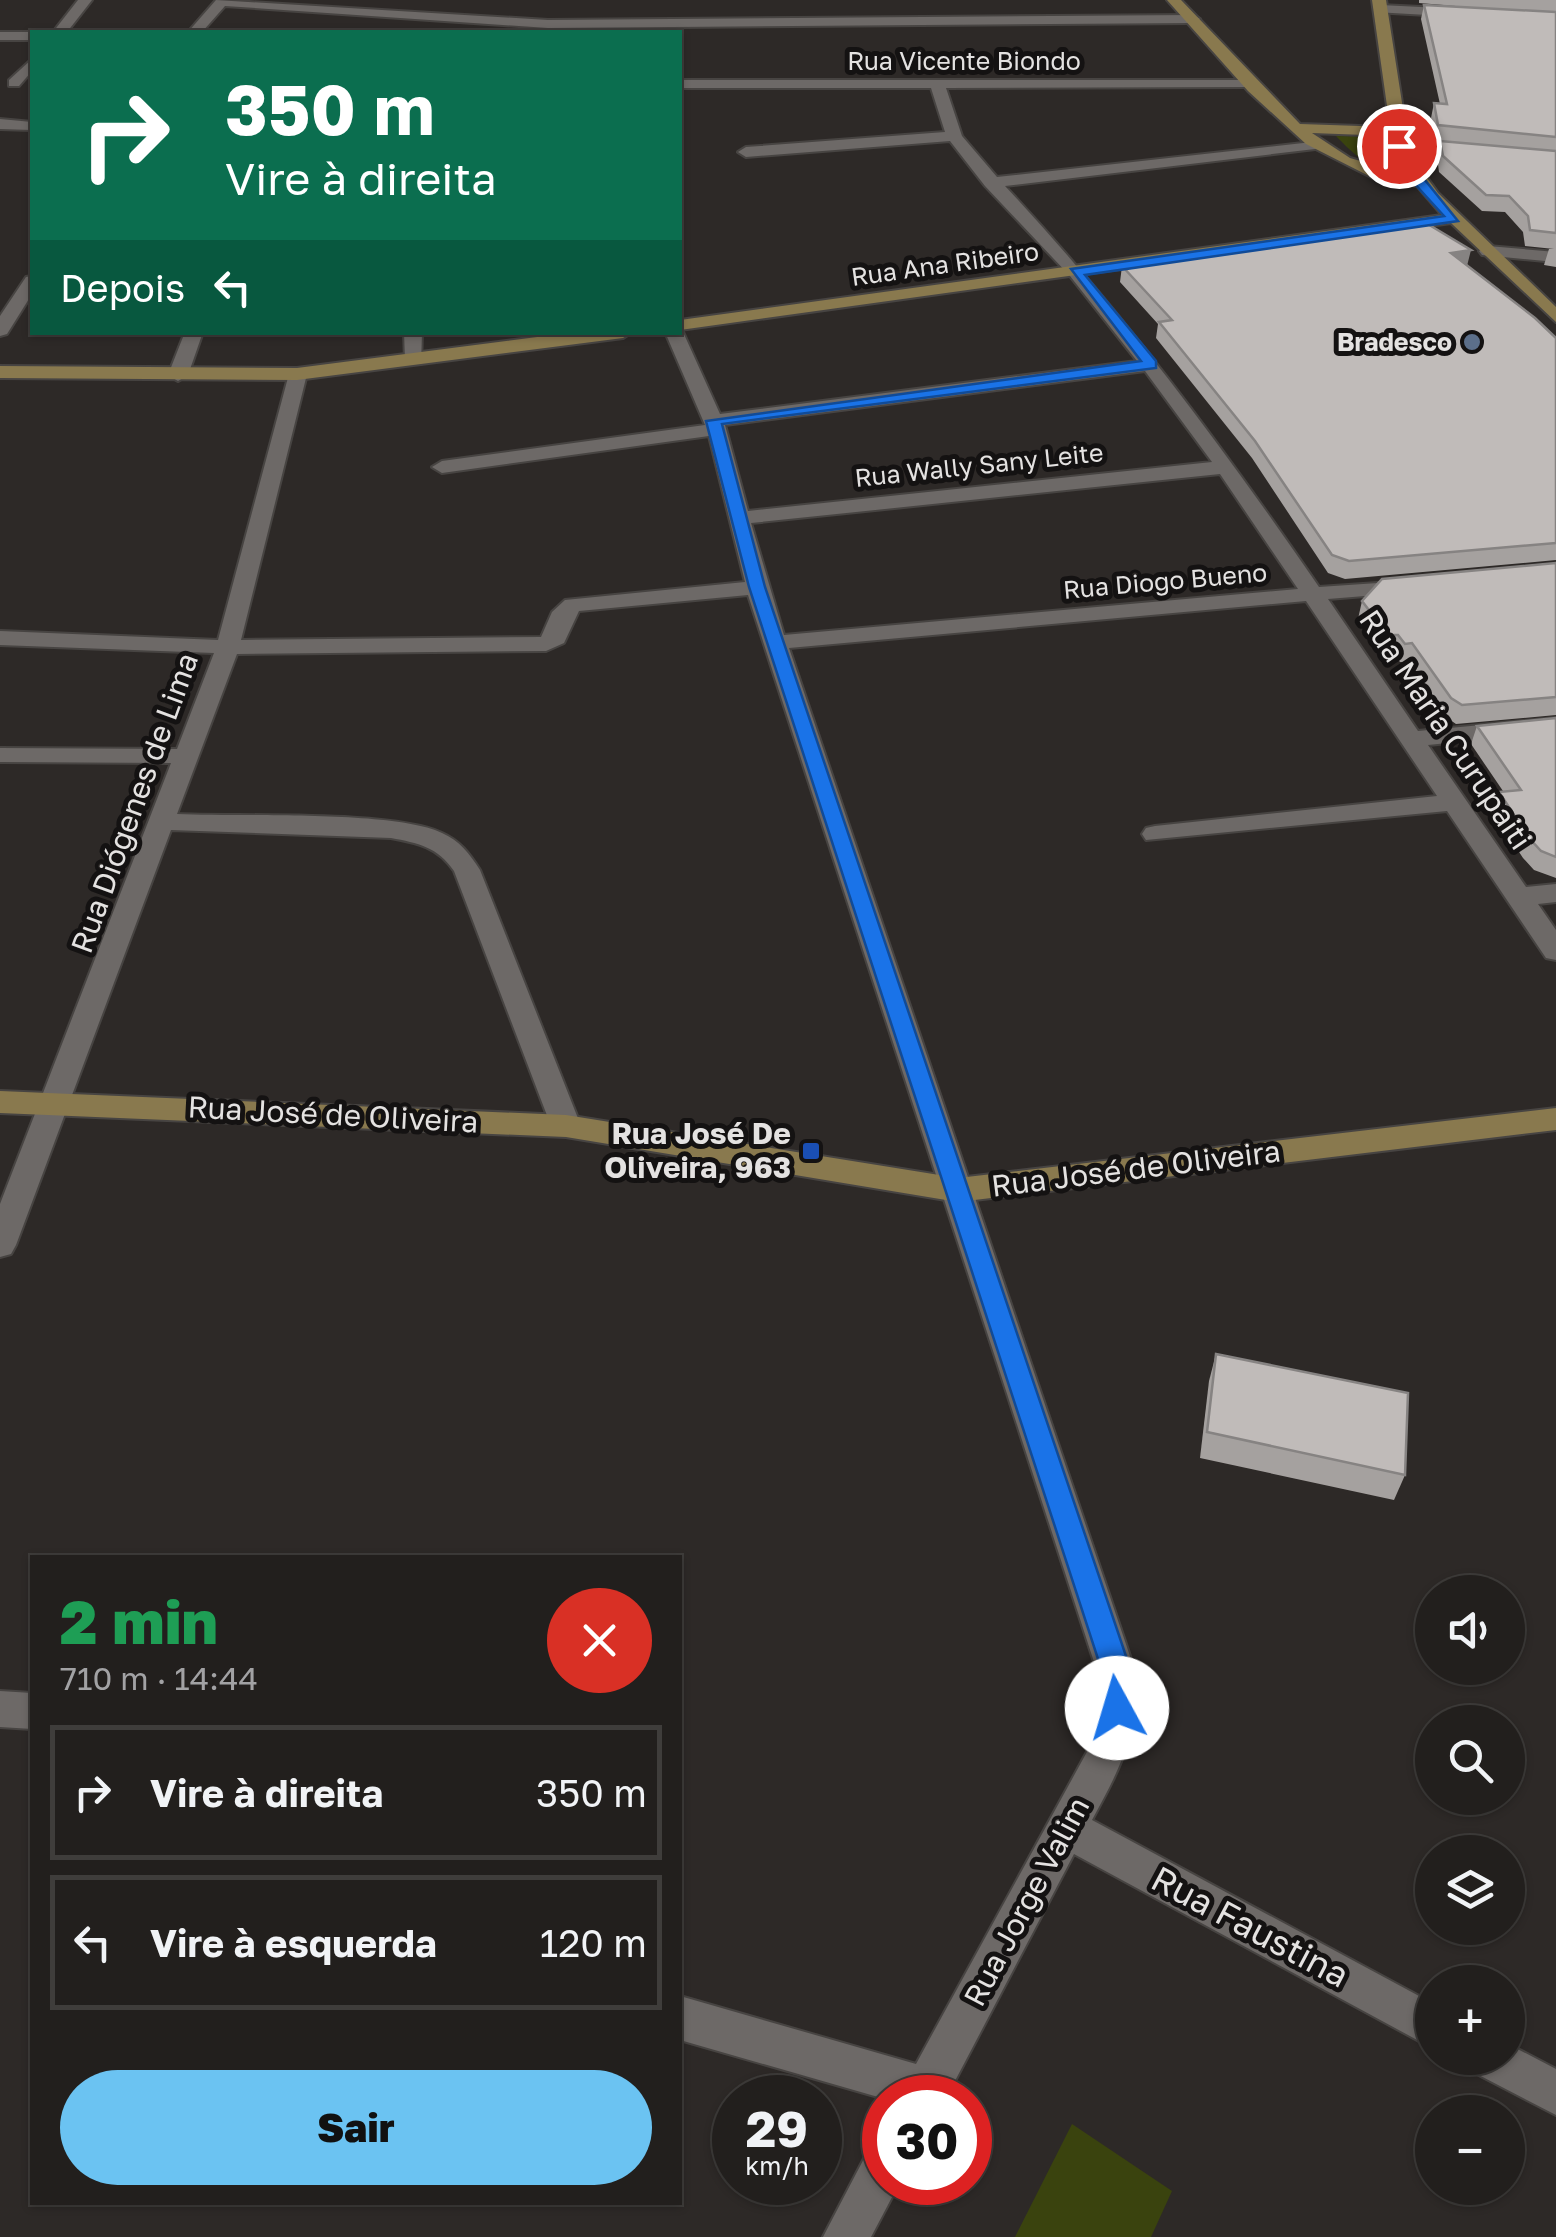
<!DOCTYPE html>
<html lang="pt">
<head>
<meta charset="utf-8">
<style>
  body { margin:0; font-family:"Golos Text",sans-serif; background:#2a2726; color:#f1f3f6; height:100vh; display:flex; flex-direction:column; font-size:38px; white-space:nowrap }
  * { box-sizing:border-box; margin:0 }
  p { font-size:32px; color:#a2a2a4 }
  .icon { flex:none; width:55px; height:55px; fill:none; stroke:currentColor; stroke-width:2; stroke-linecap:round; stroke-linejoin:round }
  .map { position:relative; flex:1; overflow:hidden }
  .sheet { position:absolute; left:30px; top:1555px; width:652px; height:650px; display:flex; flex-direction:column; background:#221f1d; border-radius:0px; box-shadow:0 2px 8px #0004,0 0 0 2px #3f3d3b }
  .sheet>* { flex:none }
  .top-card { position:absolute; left:30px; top:30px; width:652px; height:305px; border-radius:0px; box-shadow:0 2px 8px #0004,0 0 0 2px #3f3d3b; background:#0b6e4f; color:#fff; overflow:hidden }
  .fabs { position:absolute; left:1415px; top:1575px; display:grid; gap:20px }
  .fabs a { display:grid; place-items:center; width:110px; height:110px; border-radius:50%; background:#221f1d; box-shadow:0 2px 8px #0004,0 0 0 2px #3f3d3b; font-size:50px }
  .speed { position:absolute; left:712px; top:2075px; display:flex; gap:20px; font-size:50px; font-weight:700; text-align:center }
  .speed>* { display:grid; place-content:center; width:130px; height:130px; border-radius:50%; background:#221f1d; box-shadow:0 2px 8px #0004,0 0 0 2px #3f3d3b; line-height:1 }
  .speed small { font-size:25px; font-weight:400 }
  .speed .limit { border:15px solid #d22; background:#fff; color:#111 }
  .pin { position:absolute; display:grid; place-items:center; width:85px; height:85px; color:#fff; margin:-42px; border:5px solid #fff; border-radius:50%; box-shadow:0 2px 10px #0007 }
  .me { position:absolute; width:110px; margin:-55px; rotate:354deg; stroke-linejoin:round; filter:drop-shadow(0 0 8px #0008) }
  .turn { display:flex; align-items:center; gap:35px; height:210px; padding:0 30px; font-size:45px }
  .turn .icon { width:130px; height:130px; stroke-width:2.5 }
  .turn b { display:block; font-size:70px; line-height:85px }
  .then { display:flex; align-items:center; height:95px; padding:0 30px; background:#0003; gap:20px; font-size:38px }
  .round { display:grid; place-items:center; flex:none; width:105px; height:105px; border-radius:52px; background:#2a2726 }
  .head { display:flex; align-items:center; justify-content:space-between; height:170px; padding:0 30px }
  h1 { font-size:60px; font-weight:800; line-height:75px; color:#1e9e55 }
  .cta { display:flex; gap:20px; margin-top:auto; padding:20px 30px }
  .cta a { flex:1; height:115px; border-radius:60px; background:#6bc3f2; color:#111; font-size:40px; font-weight:800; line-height:115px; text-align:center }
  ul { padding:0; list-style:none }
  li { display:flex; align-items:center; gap:30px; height:135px; margin:0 20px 15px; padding:0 10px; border:5px solid #3f3d3b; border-radius:0px }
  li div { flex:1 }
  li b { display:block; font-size:38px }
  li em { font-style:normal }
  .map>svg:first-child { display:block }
  .green { fill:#3a430e }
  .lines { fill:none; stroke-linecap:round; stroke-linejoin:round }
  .street-casing { stroke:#474442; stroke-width:4 }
  .secondary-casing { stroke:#474442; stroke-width:4 }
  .street { fill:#6d6967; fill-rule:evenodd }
  .secondary { fill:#89794e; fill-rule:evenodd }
  .wall { fill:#a5a19f }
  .shaded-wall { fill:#868382 }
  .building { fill:#c0bbb9; stroke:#868382; stroke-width:2.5 }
  .route { fill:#1a73e8; stroke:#114b97; stroke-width:2.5 }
  .service-dot { fill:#5c6f8a; stroke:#141212; stroke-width:4 }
  .transit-dot { fill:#1a4fb4; stroke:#141212; stroke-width:4 }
  .labels { text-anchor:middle; stroke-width:10; stroke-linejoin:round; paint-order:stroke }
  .far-street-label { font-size:25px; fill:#e4e2e1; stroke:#141212 }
  .far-poi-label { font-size:25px; font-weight:bold; fill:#e4e2e1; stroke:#141212; text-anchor:end }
  .street-label { font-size:30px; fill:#e4e2e1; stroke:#141212 }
  .poi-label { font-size:30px; font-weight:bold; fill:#e4e2e1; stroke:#141212; text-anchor:end }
  .near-street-label { font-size:35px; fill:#e4e2e1; stroke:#141212 }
</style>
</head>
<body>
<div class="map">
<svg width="1556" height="2237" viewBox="0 0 1556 2237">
  <rect width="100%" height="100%" fill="#2d2927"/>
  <g class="green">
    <path d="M1336,136L1389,137L1397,164C1372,175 1353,153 1336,136Z"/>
    <path d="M1072,2124L1172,2191L1151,2237H1015Z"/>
  </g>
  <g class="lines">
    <g class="street-casing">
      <g id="street">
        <path d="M78,0H92L67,32H53Z"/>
        <path d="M216,0L548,20L1193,15L1200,19L1193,23L548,28L225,6L202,32H188Z"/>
        <path d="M1380,5L1462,9L1469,13L1462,17L1375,12Z"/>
        <path d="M0,32H35L32,40H0Z"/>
        <path d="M32,59V71L19,86H9V80Z"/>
        <path d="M680,80H1254L1256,83L1249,87L946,88L962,136L997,177L1321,141V147L1315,149L1005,186C1122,311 1222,446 1319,587L1422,580V590L1414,592L1328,599L1418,731L1556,718V732L1428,745L1526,887L1556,884V902L1538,904L1556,930V960L1546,958L1447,811L1146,840L1142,834L1146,828L1155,826L1437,796L1306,601L789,648L1132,1662C1139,1732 1125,1759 1092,1820L1432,2003V2048L1074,1854L946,2098L885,2099L680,2040V1996L916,2064L1088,1750L1098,1708L1094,1662L748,595L579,611L564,643L546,651L237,654L177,814C237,817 394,810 442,833C460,841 469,853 480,870L581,1126L577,1134H555L551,1126L454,871C438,847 418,843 391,838L171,830L16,1245L11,1254L0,1257V1204L171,763L0,762V748L177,749L214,653L0,645V631L218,640L290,370L307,374L241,640L541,637L552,612L565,600L745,582L709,436L442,473L432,467L442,461L705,425L665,332H680V328L683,332L720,414L1137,361L1070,276L985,186L950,141L746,157L738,152L746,147L945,132L931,88H680ZM1145,371L1212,462L748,511L725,425ZM1220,474L1298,589L784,635L751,523Z"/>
        <path d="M0,119L32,122V130L0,129Z"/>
        <path d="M1399,141L1556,153V163L1393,149L1391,146Z"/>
        <path d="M1488,246L1556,252V262L1482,255L1479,251Z"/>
        <path d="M32,276V294L7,334L0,336V316L26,277Z"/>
        <path d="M185,332H203L188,375L178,381L168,375Z"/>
        <path d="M404,332H422L421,364L405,360Z"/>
        <path d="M0,1691L32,1693V1729L0,1727Z"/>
        <path d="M1508,2044L1556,2069V2115L1475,2073L1468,2058H1508Z"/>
        <path d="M885,2142V2182H900L871,2237H823L869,2149Z"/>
      </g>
    </g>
    <g class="secondary-casing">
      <g id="secondary">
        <path d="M1167,0H1181L1300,124L1390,127L1372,0H1386L1410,154L1438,193L1556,307V322L1451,223L680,330V320L1442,215L1417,186L1375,179L1306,144L1248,91ZM1312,133L1392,136L1394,154L1409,175L1350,158Z"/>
        <path d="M576,332H632L623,338L297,380L0,378V366L297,368Z"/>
        <path d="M0,1091L566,1115L958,1178L1556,1108V1130L958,1202L566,1137L0,1113Z"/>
      </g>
    </g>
    <use href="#street" class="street"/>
    <use href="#secondary" class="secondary"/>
  </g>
  <g class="wall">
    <path d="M1419,0H1556V267L1544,265L1549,249H1554L1525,246L1523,232L1505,212L1482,211L1439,172L1437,157L1440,141L1475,144L1434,140L1431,118L1434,103L1440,104L1421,19L1424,5L1456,6L1419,3Z"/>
    <path d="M1467,265L1556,338V560L1345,579L1328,573L1252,458L1156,338L1158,324L1120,282L1122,266Z"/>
    <path d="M1556,563V715L1456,724L1446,717L1407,662H1400L1393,653L1383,654L1358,619L1362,601Z"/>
    <path d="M1556,718V878L1534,870L1523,858L1492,811L1499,792L1503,791L1471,744L1477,726Z"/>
    <path d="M1216,1354L1405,1475L1394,1500L1200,1458L1209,1381Z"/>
  </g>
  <path class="shaded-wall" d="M1471,250L1467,266L1451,253Z"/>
  <g class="building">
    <path d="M1424,5L1556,12V137L1438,125L1434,103L1447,104Z"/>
    <path d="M1440,141L1556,151V233L1530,230L1528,216L1509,196L1486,195L1443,156Z"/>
    <path d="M1426,223L1471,250L1451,253L1535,318L1556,338V543L1349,561L1332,555L1255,441L1159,322L1172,320L1122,266Z"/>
    <path d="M1556,563V697L1462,705L1451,698L1412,643L1405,644L1398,635H1388L1362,601L1382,579Z"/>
    <path d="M1556,718V857L1541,851L1530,839L1499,792L1521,790L1477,726Z"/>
    <path d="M1216,1354L1408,1393L1405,1475L1207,1432Z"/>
  </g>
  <path class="route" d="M1395,144H1403L1425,180L1458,221L1085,275L1156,361V368L722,424L765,587L1128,1662L1131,1708L1127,1717L1117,1721L1106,1717L1099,1662L749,587L706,421L1141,361L1071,269L1444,216L1413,182Z"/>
  <circle class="service-dot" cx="1472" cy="342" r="10"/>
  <rect class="transit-dot" x="801" y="1141" width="20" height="20" rx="5"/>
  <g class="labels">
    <g class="far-street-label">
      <text x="964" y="70">Rua Vicente Biondo</text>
      <text transform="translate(945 264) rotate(-8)" y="9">Rua Ana Ribeiro</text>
      <text transform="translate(979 465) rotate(-6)" y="9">Rua Wally Sany Leite</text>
      <text transform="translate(1165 581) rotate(-5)" y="9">Rua Diogo Bueno</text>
    </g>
    <g class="far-poi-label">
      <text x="1452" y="351">Bradesco</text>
    </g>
    <g class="street-label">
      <text transform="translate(1445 730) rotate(56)" y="10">Rua Maria Curupaiti</text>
      <text transform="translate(135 803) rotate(-70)" y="10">Rua Diógenes de Lima</text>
      <text transform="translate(333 1115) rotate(3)" y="10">Rua José de Oliveira</text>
      <text transform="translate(1136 1169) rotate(-7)" y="10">Rua José de Oliveira</text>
      <text transform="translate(1027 1902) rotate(-62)" y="10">Rua Jorge Valim</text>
    </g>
    <g class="poi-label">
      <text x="791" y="1144">Rua José De<tspan x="791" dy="34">Oliveira, 963</tspan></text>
    </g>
    <g class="near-street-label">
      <text transform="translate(1250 1927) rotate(28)" y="12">Rua Faustina</text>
    </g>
  </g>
</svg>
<div class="fabs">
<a><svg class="icon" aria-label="sound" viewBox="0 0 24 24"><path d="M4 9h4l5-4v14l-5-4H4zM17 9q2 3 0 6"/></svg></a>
<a><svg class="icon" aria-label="search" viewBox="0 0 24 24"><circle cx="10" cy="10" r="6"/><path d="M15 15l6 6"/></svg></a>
<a><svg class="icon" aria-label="layers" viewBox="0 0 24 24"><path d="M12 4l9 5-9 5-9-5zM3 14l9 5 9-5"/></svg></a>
<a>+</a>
<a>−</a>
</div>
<div class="speed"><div>29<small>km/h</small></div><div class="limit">30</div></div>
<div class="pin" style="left:1399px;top:146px;background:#d93025"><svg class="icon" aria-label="arrive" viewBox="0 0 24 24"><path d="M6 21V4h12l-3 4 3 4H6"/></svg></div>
<svg class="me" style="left:1117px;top:1708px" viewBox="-20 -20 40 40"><circle r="19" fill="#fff"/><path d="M0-13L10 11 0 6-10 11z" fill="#1a73e8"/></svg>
<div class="top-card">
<div class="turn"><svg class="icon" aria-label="right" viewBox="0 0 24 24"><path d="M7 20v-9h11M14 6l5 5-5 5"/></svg><div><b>350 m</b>Vire à direita</div></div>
<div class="then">Depois<svg class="icon" aria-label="left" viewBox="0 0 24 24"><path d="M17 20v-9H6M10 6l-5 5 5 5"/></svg></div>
</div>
<section class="sheet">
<div class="head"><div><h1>2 min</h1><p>710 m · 14:44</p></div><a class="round" style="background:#d93025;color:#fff"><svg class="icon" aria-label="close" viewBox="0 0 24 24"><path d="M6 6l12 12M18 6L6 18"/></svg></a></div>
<ul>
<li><svg class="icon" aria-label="right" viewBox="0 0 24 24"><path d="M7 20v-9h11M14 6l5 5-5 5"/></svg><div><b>Vire à direita</b></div><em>350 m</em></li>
<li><svg class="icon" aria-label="left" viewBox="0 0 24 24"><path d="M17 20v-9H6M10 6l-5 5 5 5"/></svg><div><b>Vire à esquerda</b></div><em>120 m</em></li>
</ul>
<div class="cta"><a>Sair</a></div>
</section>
</div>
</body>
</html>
